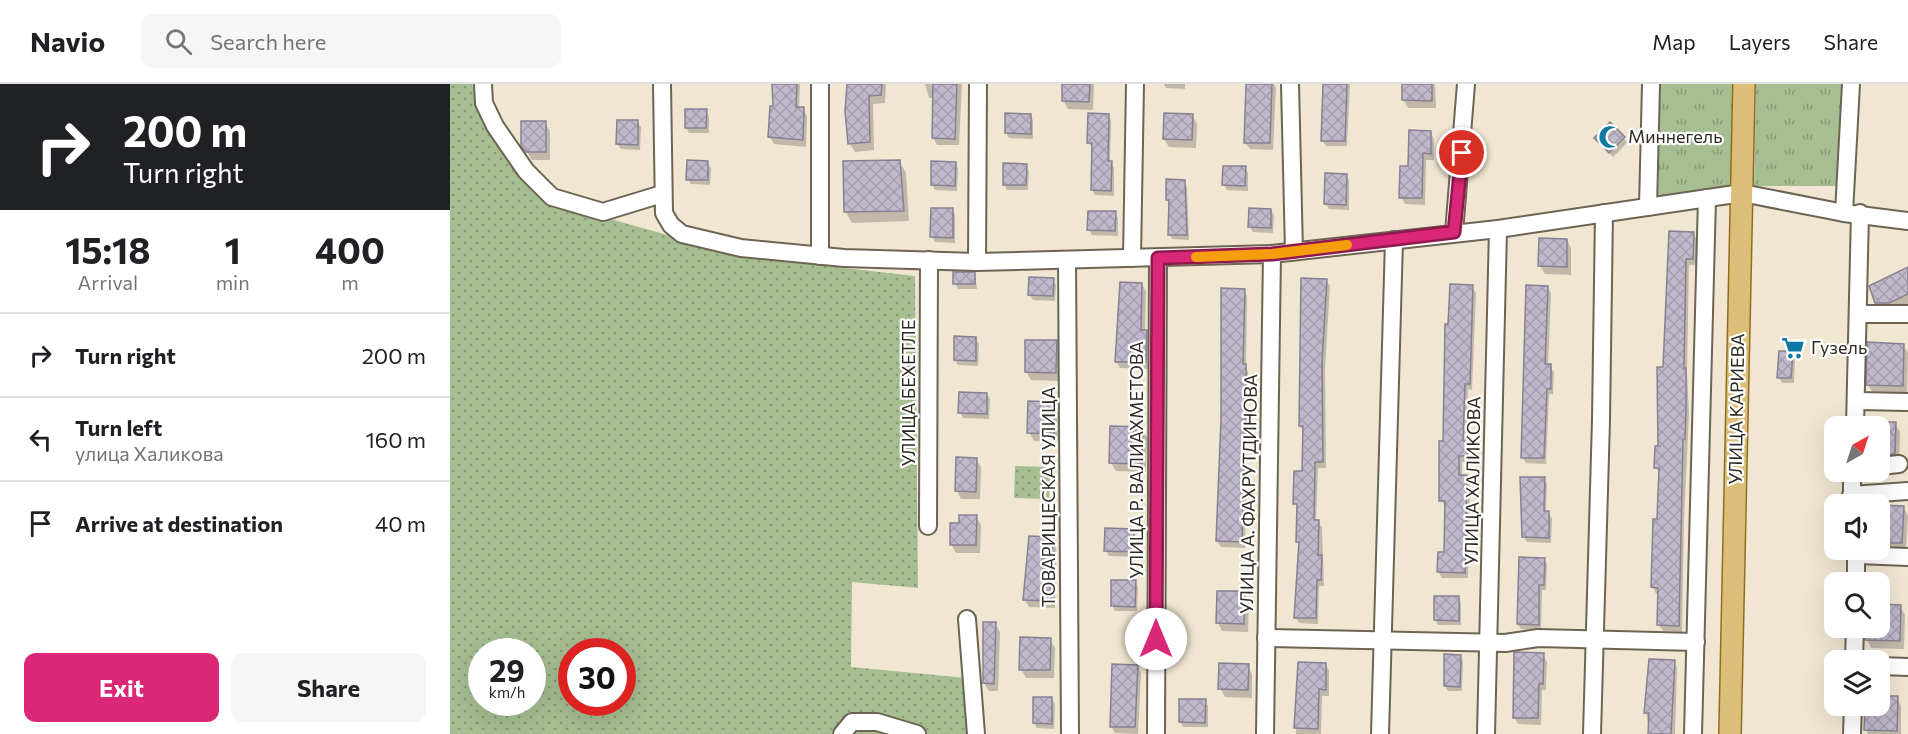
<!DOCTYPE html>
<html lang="en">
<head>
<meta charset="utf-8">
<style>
  body { margin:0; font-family:Commissioner,sans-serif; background:#f6f6f6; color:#202124; height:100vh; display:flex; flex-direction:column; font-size:22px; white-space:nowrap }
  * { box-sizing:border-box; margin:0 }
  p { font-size:20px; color:#757577 }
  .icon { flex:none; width:33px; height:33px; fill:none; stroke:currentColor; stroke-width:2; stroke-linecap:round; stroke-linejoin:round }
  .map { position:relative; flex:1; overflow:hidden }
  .panel { display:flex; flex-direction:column; background:#fff; width:450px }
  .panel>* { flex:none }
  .hud { background:#202124; color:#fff; overflow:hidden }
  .needle { width:39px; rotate:39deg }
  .buttons { position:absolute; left:1374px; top:332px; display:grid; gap:12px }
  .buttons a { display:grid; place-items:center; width:66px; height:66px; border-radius:12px; background:#fff; box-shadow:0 6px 24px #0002; font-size:30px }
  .speed { position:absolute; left:18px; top:554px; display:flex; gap:12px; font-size:30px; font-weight:700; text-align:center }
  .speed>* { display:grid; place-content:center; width:78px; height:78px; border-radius:50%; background:#fff; box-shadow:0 6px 24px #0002; line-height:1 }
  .speed small { font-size:15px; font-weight:400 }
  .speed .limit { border:9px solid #d22; background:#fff; color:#111 }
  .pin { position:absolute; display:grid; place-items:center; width:51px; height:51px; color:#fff; margin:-26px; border:3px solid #fff; border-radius:50%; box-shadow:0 2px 6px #0007 }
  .me { position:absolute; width:66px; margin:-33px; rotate:0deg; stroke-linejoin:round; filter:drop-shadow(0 0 4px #0008) }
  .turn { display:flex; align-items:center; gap:21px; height:126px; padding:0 24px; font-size:27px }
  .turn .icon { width:78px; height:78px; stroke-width:2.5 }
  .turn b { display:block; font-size:42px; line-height:51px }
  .eta { display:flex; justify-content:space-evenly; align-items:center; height:102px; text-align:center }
  .eta b { font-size:36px; font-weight:700; line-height:42px }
  .button { display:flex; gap:12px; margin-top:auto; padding:12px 24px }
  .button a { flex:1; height:69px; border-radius:12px; background:#db2777; color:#fff; font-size:24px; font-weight:700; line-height:69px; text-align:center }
  .button a+a { background:#f6f6f6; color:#202124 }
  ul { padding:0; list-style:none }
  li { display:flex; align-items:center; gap:18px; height:84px; padding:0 24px; border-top:2px solid #e0e0e0 }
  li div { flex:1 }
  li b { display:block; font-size:22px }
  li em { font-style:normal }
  header { display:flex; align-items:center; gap:36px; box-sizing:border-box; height:84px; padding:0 30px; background:#fff; border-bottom:2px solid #e0e0e0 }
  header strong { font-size:28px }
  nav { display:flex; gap:33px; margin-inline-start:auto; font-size:21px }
  .search { width:420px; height:54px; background:#f6f6f6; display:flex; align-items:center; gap:15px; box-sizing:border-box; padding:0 21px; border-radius:12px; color:#757577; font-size:22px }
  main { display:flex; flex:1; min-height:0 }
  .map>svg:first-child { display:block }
  .grass { fill:url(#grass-tufts) }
  .park { fill:url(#park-dots); fill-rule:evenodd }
  .shadow { fill:#0003 }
  .building { fill:url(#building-cross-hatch); stroke:#888193; stroke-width:1.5 }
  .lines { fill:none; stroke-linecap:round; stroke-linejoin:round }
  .minor-casing { stroke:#6d6453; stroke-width:20 }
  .major-casing { stroke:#906e20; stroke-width:24 }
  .minor { stroke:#fff; stroke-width:16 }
  .major { stroke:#dcbe78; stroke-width:21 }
  .route-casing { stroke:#8e194d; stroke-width:15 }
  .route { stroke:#db2777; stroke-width:10 }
  .slow { stroke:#f59e0b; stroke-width:10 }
  .labels { text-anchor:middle; stroke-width:4.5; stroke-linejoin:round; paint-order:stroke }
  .poi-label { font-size:18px; fill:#2e2a23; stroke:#fff; text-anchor:start }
  .street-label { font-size:18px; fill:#2e2a23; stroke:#fff }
</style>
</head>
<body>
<header>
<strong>Navio</strong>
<div class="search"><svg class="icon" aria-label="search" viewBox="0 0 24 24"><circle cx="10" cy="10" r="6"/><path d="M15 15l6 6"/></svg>Search here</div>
<nav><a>Map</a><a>Layers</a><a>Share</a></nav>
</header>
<main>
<section class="panel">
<div class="hud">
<div class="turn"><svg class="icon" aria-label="right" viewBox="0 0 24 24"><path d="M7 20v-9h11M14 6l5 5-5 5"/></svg><div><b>200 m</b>Turn right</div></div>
</div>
<div class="eta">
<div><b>15:18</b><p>Arrival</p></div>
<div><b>1</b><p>min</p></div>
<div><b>400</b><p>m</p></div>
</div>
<ul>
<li><svg class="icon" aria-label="right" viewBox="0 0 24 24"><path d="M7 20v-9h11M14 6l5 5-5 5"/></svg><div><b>Turn right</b></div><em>200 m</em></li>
<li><svg class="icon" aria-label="left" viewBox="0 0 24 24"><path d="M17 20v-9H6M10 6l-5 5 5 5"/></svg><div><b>Turn left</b><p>улица Халикова</p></div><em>160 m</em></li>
<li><svg class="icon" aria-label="arrive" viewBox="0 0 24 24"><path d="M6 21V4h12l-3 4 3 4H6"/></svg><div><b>Arrive at destination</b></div><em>40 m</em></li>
</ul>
<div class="button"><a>Exit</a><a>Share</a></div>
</section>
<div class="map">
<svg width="1458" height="650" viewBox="0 0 1458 650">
  <defs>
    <pattern id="grass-tufts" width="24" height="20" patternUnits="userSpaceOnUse" patternTransform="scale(1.5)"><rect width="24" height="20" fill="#a6be92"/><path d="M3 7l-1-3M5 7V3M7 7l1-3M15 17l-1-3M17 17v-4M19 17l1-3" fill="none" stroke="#889b77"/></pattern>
    <pattern id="park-dots" width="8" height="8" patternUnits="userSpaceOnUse" patternTransform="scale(1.5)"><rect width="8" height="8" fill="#a6be92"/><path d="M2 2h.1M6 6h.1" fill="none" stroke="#889b77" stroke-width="1.8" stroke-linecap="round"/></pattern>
    <pattern id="building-cross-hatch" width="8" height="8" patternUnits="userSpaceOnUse" patternTransform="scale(1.5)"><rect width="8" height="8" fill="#c0b8cb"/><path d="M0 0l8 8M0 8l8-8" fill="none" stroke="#a59eae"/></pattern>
  </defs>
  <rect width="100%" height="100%" fill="#f0e6d2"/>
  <g class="grass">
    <path d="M1210,0H1283L1282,101L1208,115Z"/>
    <path d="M1306,0H1400V102H1304Z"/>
  </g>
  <g class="park">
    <path d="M0,0H22L49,59L96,117L296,173L465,192L468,504L402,498L401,583L517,594L522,650H0ZM32,567H82V618H32ZM122,567H172V618H122Z"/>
    <path d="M565,382L600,383L599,415L564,414Z"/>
  </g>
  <g class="shadow">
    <path d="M324,0H350L349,24H353L357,32L356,63L324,60L320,53L325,24Z"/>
    <path d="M398,0H436L435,19L423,20L424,66L405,68L400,60Z"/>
    <path d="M475,0H512L509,61H487L483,54L484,14H479Z"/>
    <path d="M614,0H644L643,26L618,25L613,16Z"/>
    <path d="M714,0H735V5L716,4Z"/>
    <path d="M798,0H824L826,3L823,66L800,65L795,58Z"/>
    <path d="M875,0H900L897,62H876L872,56Z"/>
    <path d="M954,0H985L986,24H958L953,15Z"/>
    <path d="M256,27L259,32V49H239L236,43Z"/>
    <path d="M580,31L583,36V55L559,54L556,49Z"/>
    <path d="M658,31L661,36L660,78L664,84V112L645,111L642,106V64L639,58Z"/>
    <path d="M742,31L747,40L746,64L719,63L714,55Z"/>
    <path d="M168,37L187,38L191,43L190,66L171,65L167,60Z"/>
    <path d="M95,39L100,47V76H82L73,61Z"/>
    <path d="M980,48L984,55V76H976L975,121L955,120L951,113L960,84Z"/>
    <path d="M1146,54H1174L1177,59L1163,73Z"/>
    <path d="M449,77L456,89L459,137L402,139L395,127Z"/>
    <path d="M257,79L261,84L260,101L241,100L238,95Z"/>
    <path d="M505,79L508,84L507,107L485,106L482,101Z"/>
    <path d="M576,81L579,87L578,106H557L554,100Z"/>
    <path d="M795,84L798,89V107L777,106L774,101Z"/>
    <path d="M896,91L899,96V126L879,125L876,120Z"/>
    <path d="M734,97L737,103L739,156L722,155L719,150L720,121L717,116Z"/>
    <path d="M502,126L505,131V159L485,158L482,153Z"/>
    <path d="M821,126L824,131L823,149L803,148L800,143Z"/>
    <path d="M665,129L668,134V152L642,151L639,146Z"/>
    <path d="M1220,149H1243L1247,156L1246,181H1239L1237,288L1239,330L1234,436L1232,548L1213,547L1209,541L1210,510H1206L1203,503L1210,391L1206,383L1214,285Z"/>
    <path d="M1117,156L1121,164V191L1095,190L1090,182Z"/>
    <path d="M1458,185V221L1444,227H1431L1426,219Z"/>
    <path d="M525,190L527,205H508L505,199Z"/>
    <path d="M603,196L606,201L605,217L583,216L580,211Z"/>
    <path d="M876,196L880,202L875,285L876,384H868L866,437L872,443L874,502H869L868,540L849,539L845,533L850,461L848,457V426L845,419L853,389L854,348L850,342Z"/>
    <path d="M692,200L696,207L695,248L700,255L699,285L670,284L666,277Z"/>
    <path d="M1022,203L1026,209L1022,306L1018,305L1016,358L1020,365V378H1012V392H1016L1020,399L1018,494H992L988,487L996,470L997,423L991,417L1000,241Z"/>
    <path d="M1097,203L1101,209L1098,282L1104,288L1103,310H1099L1096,380L1076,379L1072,373Z"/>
    <path d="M794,206L797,212L796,283L798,288L795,464L771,463L767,457Z"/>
    <path d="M525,254L529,260L528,282L508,281L505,276Z"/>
    <path d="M606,258L611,266L610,297L581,296L576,287Z"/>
    <path d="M1453,261L1458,269L1457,310L1423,309L1418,301Z"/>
    <path d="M1342,269L1345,274L1344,299H1332L1329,293Z"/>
    <path d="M537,310L540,315L539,335L513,334L510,328Z"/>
    <path d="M604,319L608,328V357H584L579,348Z"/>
    <path d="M1417,339L1445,340L1450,348L1449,378L1430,382V342H1417Z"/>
    <path d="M692,344L697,353L696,388L666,387L661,379Z"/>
    <path d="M526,375L531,383L530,415H511L507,407Z"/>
    <path d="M1094,395L1097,400L1096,429L1102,434L1101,459L1077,458L1074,453Z"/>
    <path d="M1430,422L1453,423L1458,431L1456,467L1430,465Z"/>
    <path d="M526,433L531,441L530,469H506L501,460L510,440Z"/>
    <path d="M683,446L686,452V473L659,472L656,467Z"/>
    <path d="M602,454L606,461L605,524L579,523L575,516L576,486Z"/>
    <path d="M1094,475L1097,480L1096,506H1092L1091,546L1071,545L1068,540Z"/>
    <path d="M685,498L688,503L687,527H665L662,521Z"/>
    <path d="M794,509L799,517L798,548L772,547L768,539Z"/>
    <path d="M1008,514L1011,519V541H988L985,535Z"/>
    <path d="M1430,522L1450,523L1455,531L1454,565L1421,564L1417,556V543H1430Z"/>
    <path d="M545,539L550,548L548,607H539L534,599Z"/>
    <path d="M600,556L605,564L604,594H576L571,585Z"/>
    <path d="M1093,571L1097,578L1096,606H1092L1091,641L1068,640L1064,633Z"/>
    <path d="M1010,572L1013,577L1012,607H998L995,602Z"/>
    <path d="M1224,578L1227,583L1225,650H1200L1196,629Z"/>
    <path d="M849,580H875L879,587V612H872L871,650H846Z"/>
    <path d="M798,582L802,590V614L775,613L770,604Z"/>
    <path d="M688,583L691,589L688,650L665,649L661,642Z"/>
    <path d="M1430,613L1447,614L1451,622V650H1418L1415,645L1416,621H1430Z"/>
    <path d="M602,615L605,620L604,645L587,644L584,639Z"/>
    <path d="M755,617L758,622V643H733L730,637Z"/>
  </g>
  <g class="building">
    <path d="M322,0H347L346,23H354L353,56L318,53L320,22H323Z"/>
    <path d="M397,0H432L431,11L419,12L420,58L398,60L395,27Z"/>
    <path d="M483,0H507L505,55L482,54Z"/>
    <path d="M612,0H640L639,18L612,17Z"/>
    <path d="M796,0H822L820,59H794Z"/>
    <path d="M873,0H897L895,57H871Z"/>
    <path d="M952,0H982V17L952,16Z"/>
    <path d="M235,25H257L256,44H235Z"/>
    <path d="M555,29L581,30V50L555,49Z"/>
    <path d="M638,29L659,30L658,77H662L661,107L641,106L642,59H637Z"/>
    <path d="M714,29L743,30L742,56L713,55Z"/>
    <path d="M167,36H188V61L166,60Z"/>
    <path d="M71,37H96V68H76L71,62Z"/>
    <path d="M1160,38L1175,53L1159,69L1144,54Z"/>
    <path d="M959,46L981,47V70L973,69L972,114H949L950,82H958Z"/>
    <path d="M237,76L258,77V96H236Z"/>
    <path d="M450,76L454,127L394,128L393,77Z"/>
    <path d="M481,77L506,78L505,102L481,101Z"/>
    <path d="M553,79L577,80L576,101H553Z"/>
    <path d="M773,82H796L795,102L772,101Z"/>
    <path d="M875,89L897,90L896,121L874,120Z"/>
    <path d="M716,95L735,96L737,151H718L719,116H716Z"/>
    <path d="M481,124H503V154L480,153Z"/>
    <path d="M799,124L821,125V144L798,143Z"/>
    <path d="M638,127H666L665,147L637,146Z"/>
    <path d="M1219,147L1244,148L1243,175H1236L1234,284H1236V323L1235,355H1233L1229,542L1207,541L1208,504L1201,503L1203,435H1207L1209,384H1204L1205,362H1208L1207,283H1213Z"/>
    <path d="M1089,154L1117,155V183L1088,182Z"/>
    <path d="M1458,183V210L1439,219H1425L1419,202Z"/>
    <rect x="503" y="188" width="22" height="12"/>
    <path d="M579,193L604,194L603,212L578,211Z"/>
    <path d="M851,194L877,195L872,278L873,378H865L864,436H869L868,471H872L871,496H867L866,534H844L849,458H846L847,420H843L844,387H852L853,342H849Z"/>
    <path d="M670,198L692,199L691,246H697L696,278H665Z"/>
    <path d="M1000,200L1023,201L1020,300H1015L1013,357L1017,358V372H1009V391H1017L1015,489L987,488L988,468H994L995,417H989V357H993L995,240H998Z"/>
    <path d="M1076,201L1098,202L1095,280H1101V305H1097L1094,374H1071Z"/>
    <path d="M771,204L795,205L793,280H796V315L792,458L766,457L771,336Z"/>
    <path d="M504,252L526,253V277L504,276Z"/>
    <path d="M575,256H607L606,289L575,288Z"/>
    <path d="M1417,258L1454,260L1453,302L1416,301Z"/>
    <path d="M1329,267H1343L1341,294H1327Z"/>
    <path d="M509,308L537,309V330L508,329Z"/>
    <path d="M578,317L604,318V350L577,349Z"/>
    <path d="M1430,338H1446L1445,370L1430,371Z"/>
    <path d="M660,342L693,343L692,380L659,379Z"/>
    <path d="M506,373L527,374L526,408L505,407Z"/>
    <path d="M1070,393H1095L1094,427H1099V454L1072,453Z"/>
    <path d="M1430,421L1454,422L1452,459H1430Z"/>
    <path d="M509,431H527L526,461H500V439H509Z"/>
    <path d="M655,444L684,445V468L654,467Z"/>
    <path d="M579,452L603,453L601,517L573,516Z"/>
    <path d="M1069,473L1095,474L1094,501H1089V541L1067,540Z"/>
    <path d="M661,496H686L685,523L661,522Z"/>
    <path d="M767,507H795L794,540L766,539Z"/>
    <path d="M984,512H1009V537L984,536Z"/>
    <path d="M1430,520L1451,521L1450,557L1415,556L1416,543H1430Z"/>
    <path d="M533,538H546L544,600L533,599Z"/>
    <path d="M570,553L601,554L600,586H569Z"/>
    <path d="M1064,568L1094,569L1093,600H1089L1088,634H1063Z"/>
    <path d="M994,570L1011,571L1010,603L994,602Z"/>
    <path d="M1199,575L1225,576L1221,650H1198L1199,629H1194Z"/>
    <path d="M848,578L876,579V606L869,605L868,645L844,644Z"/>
    <path d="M769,579L799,580L798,606L768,605Z"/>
    <path d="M662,580L688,581L685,643H660Z"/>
    <path d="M1430,612H1448L1447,647L1414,646L1415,621H1430Z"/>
    <path d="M583,613H602V640L583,639Z"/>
    <path d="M729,615H756L755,639L729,638Z"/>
  </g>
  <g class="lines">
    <g class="minor-casing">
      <g id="minor">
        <path d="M33,0L34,19L45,42L76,87L102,113L153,128L212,110"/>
        <path d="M212,0L214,129L221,141L232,150L291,164L394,174L527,178L822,170L1048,145L1292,109L1394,129L1458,137"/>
        <path d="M840,0L844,167"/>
        <path d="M1198,123L1201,0"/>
        <path d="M1394,129L1401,0"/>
        <path d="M1004,149L1016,0"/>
        <path d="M370,172V0"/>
        <path d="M682,174L685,0"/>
        <path d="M617,176L620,650"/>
        <path d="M527,178L528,0"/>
        <path d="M1408,230H1458"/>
        <path d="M1407,317L1458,318"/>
        <path d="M1405,342L1410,129"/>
        <path d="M1430,382L1449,380"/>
        <path d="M1401,411L1458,407"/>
        <path d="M1402,419V387"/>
        <path d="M478,442L479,176"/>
        <path d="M1407,471L1458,473"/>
        <path d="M1406,498V465"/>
        <path d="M517,535L526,650"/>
        <path d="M816,554L1055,559L1088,554L1246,558"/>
        <path d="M1404,576L1405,543"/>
        <path d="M1430,582L1458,583"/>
        <path d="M392,650L402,638H427L467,650"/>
        <path d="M706,650L708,174"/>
        <path d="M815,650L822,170"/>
        <path d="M930,650L944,156"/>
        <path d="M1036,650L1048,145"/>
        <path d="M1142,650L1151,336L1154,129"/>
        <path d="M1243,650L1257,114"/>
        <path d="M1402,650L1403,621"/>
      </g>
    </g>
    <g class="major-casing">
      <path id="major" d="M1280,650L1294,0"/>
    </g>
    <use href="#minor" class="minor"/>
    <use href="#major" class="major"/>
  </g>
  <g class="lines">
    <g class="route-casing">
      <path id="route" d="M706,555L708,174L822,170L1004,148L1012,69"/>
    </g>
    <use href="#route" class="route"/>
    <path class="slow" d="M746,173L822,170L897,161"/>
  </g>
  <defs>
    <g id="mosque-bare" transform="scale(1.8)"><path d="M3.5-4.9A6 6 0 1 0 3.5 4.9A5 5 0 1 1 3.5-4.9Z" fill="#0e7aa4" stroke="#fff" stroke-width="2.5" paint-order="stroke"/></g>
    <g id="supermarket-bare" transform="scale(1.8)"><path d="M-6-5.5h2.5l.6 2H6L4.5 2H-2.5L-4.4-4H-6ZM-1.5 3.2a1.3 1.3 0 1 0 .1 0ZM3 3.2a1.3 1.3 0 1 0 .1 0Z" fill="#0e7aa4" stroke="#fff" stroke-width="2.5" paint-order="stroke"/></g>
  </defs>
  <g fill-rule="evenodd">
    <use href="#mosque-bare" x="1160" y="53"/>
    <use href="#supermarket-bare" x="1343" y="264"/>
  </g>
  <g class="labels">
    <g class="poi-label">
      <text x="1178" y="59">Миннегель</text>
      <text x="1361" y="270">Гузель</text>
    </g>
    <g class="street-label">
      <text transform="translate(459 309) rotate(-90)" y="6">УЛИЦА БЕХЕТЛЕ</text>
      <text transform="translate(1287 325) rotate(-89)" y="6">УЛИЦА КАРИЕВА</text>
      <text transform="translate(687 376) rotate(-90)" y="6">УЛИЦА Р. ВАЛИАХМЕТОВА</text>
      <text transform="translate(1023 397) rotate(-89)" y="6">УЛИЦА ХАЛИКОВА</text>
      <text transform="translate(799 410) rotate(-89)" y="6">УЛИЦА А. ФАХРУТДИНОВА</text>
      <text transform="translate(599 413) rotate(-90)" y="6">ТОВАРИЩЕСКАЯ УЛИЦА</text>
    </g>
  </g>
</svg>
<div class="buttons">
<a><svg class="needle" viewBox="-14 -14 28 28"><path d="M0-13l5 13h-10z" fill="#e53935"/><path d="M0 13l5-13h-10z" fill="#757577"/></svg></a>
<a><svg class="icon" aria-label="sound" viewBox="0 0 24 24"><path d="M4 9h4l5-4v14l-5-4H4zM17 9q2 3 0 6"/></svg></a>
<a><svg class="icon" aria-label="search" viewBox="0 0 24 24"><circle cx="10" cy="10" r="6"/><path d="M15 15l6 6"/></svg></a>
<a><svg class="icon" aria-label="layers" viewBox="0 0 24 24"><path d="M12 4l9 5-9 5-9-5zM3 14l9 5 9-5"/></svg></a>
</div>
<div class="speed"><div>29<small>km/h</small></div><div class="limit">30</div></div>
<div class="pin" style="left:1012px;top:69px;background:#d93025"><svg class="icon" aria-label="arrive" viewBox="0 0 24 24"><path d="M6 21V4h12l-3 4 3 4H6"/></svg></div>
<svg class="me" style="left:706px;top:555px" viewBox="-20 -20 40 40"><circle r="19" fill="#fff"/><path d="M0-13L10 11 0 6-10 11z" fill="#db2777"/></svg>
</div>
</main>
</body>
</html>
